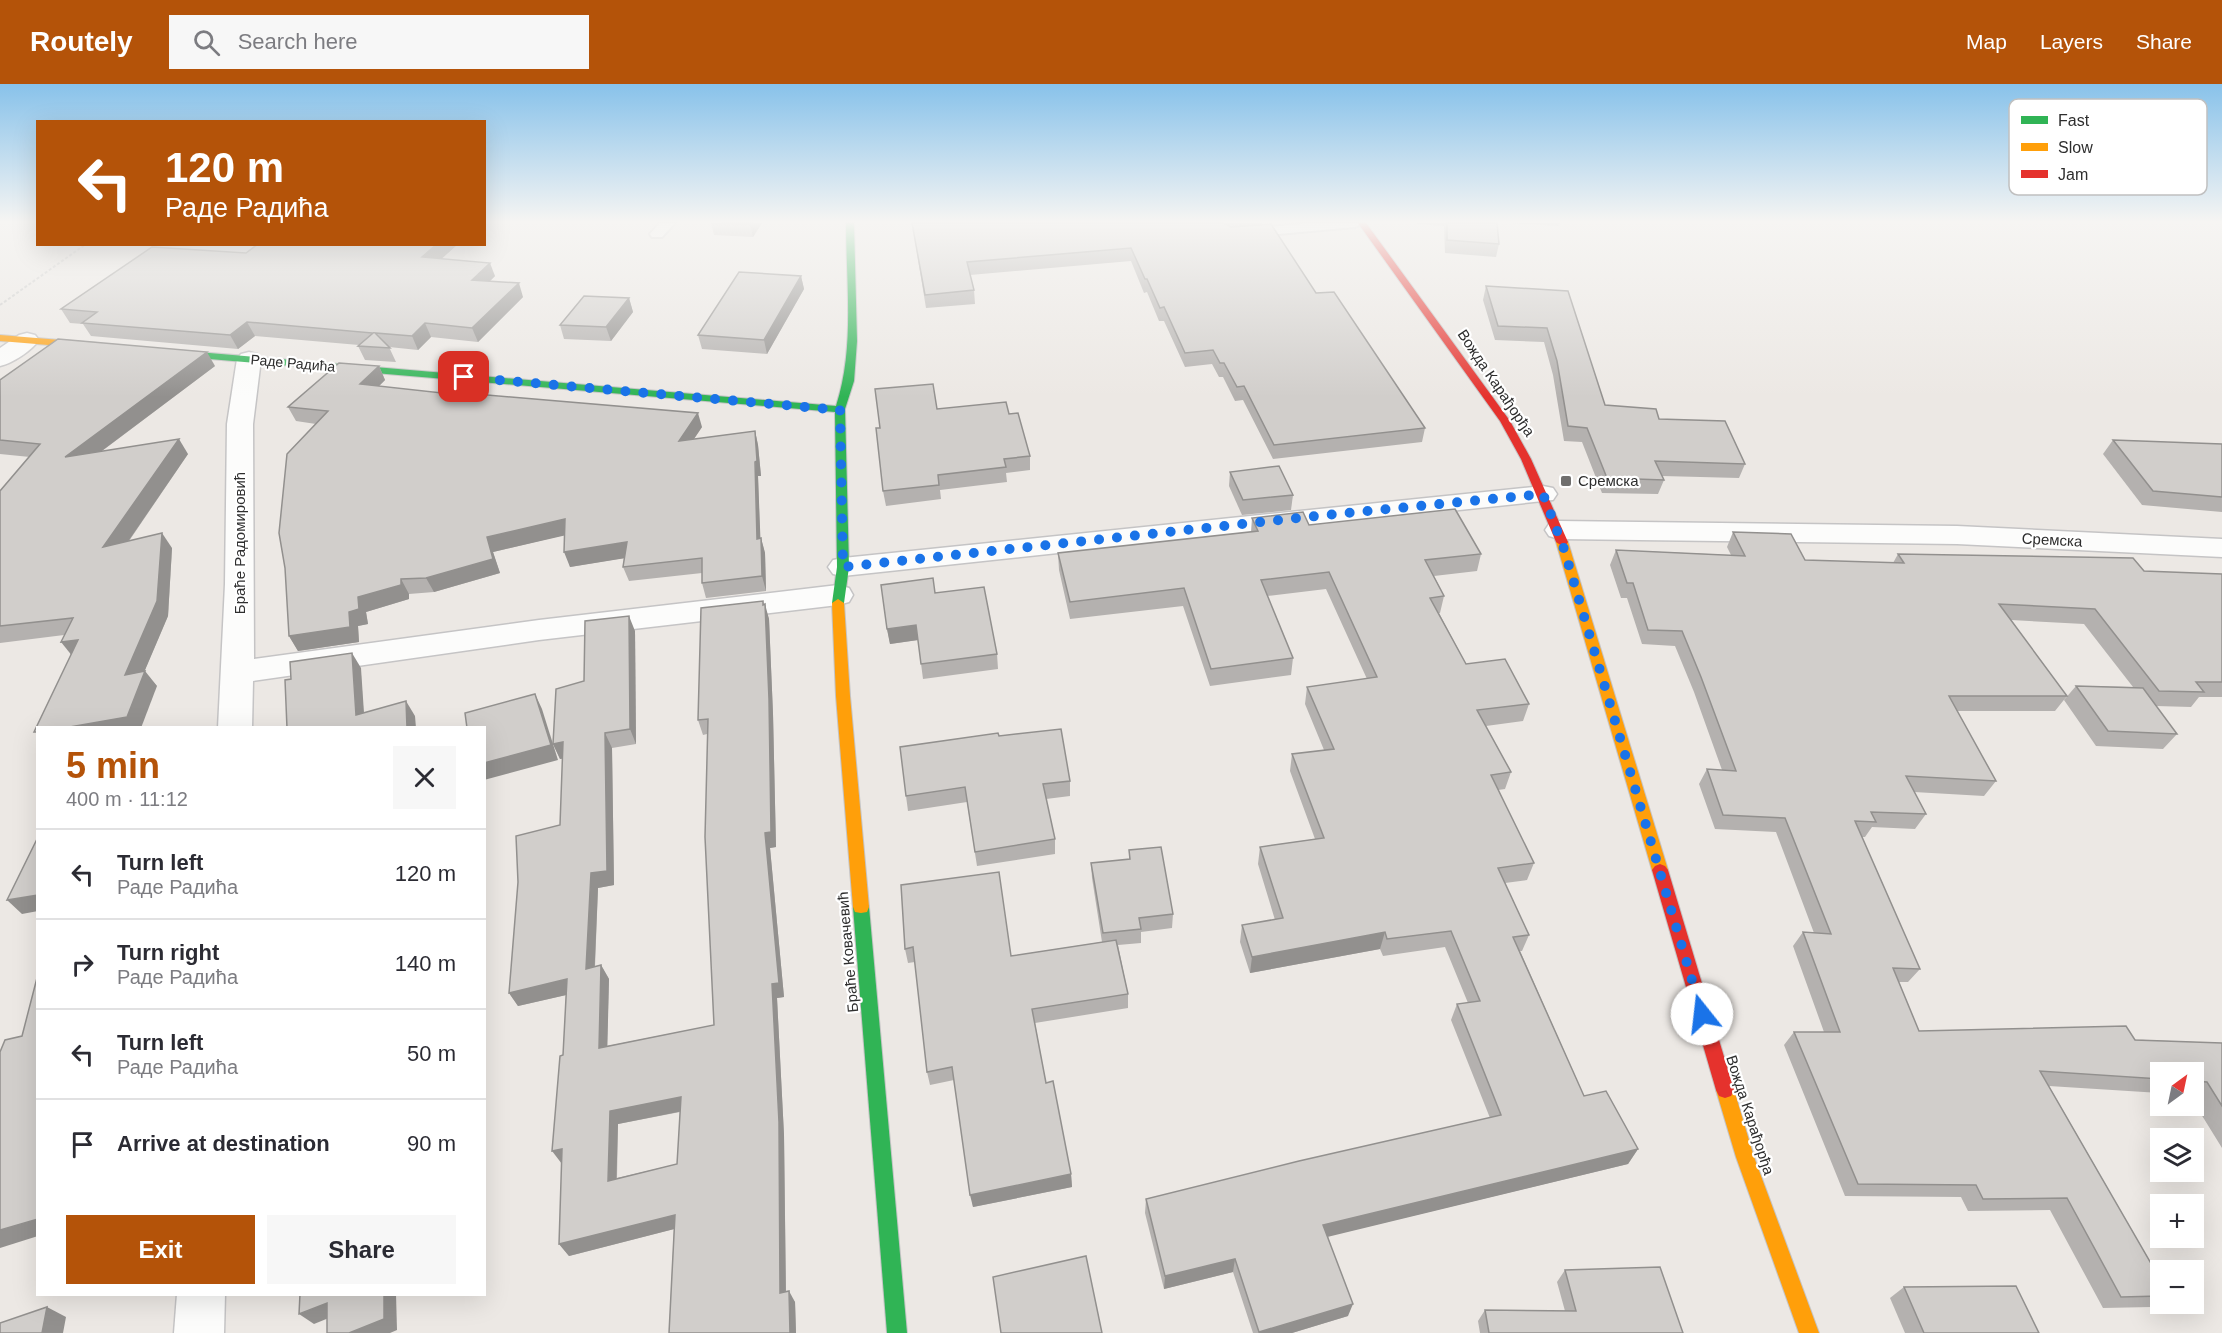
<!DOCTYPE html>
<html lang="en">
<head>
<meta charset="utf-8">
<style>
  body { margin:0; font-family:Arial,sans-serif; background:#f7f7f7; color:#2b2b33; height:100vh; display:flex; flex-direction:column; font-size:22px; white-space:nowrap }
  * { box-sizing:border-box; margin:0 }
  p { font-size:20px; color:#7c7c81 }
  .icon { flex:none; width:33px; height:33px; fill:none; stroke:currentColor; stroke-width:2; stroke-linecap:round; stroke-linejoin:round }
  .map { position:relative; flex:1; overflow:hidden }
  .panel { position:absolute; left:36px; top:642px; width:450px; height:570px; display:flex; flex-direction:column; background:#fff; border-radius:0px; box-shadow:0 6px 24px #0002 }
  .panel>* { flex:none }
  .hud { position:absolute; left:36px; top:36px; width:450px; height:126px; border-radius:0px; box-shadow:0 6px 24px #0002; background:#b45309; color:#fff; overflow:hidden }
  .needle { width:39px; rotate:33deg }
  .controls { position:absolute; left:2150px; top:978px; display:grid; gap:12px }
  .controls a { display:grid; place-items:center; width:54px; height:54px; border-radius:0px; background:#fff; box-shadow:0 6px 24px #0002; font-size:30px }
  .pin { position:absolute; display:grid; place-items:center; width:51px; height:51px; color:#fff; margin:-26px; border-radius:12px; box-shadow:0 3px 9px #0006 }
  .me { position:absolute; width:66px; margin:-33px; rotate:344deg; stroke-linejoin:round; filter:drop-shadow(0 0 4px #0008) }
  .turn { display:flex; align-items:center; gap:21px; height:126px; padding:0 30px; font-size:27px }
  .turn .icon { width:78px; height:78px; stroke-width:2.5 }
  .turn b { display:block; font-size:42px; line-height:51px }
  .round { display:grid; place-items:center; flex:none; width:63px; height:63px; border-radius:0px; background:#f7f7f7 }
  .headline { display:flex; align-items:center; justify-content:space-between; height:102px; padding:0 30px }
  h1 { font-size:36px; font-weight:700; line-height:45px; color:#b45309 }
  .action { display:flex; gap:12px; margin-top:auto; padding:12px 30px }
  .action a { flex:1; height:69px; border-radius:0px; background:#b45309; color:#fff; font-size:24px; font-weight:700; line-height:69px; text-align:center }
  .action a+a { background:#f7f7f7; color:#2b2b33 }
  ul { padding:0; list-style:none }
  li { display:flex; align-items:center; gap:18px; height:90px; padding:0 30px; border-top:2px solid #e1e1e2 }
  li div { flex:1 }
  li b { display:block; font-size:22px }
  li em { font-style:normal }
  header { display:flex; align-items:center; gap:36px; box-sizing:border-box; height:84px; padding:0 30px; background:#b45309; color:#fff }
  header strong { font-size:28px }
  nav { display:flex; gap:33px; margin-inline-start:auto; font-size:21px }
  .search { width:420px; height:54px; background:#f7f7f7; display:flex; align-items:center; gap:15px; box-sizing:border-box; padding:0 21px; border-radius:0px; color:#7c7c81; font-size:22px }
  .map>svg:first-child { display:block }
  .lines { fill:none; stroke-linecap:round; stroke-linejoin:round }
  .lane-casing { stroke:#c5c4c5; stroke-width:4 }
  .street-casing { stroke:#c5c4c5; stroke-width:3 }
  .fast-casing { stroke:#c5c4c5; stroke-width:2 }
  .slow-casing { stroke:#c5c4c5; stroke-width:2 }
  .jam-casing { stroke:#c5c4c5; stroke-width:2 }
  .path { stroke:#c9c9c8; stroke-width:2; stroke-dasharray:3 2; stroke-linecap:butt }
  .lane { fill:#fcfcfb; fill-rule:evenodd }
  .street { fill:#fcfcfb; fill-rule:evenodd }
  .fast { fill:#30b455; fill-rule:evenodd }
  .slow { fill:#ff9f0a; fill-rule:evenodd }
  .jam { fill:#e5322d; fill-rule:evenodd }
  .wall { fill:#b4b1af; fill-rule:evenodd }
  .shaded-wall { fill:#92908e }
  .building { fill:#d1cecb; stroke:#92908e; stroke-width:1.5; fill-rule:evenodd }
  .route { stroke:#1a73e8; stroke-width:10; stroke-dasharray:0 18 }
  .poi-dot { fill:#706f6e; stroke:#fff; stroke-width:2 }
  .labels { text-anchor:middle; stroke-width:4.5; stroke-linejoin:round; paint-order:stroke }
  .far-street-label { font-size:14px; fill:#2e2e2e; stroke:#fff }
  .street-label { font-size:15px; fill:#2e2e2e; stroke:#fff }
  .poi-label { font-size:15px; fill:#2e2e2e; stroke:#fff; text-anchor:start }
  .key { fill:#fff; stroke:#c0c0c0; stroke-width:1.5 }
  .key-label { font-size:16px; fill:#2e2e2e }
</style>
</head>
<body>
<header>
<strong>Routely</strong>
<div class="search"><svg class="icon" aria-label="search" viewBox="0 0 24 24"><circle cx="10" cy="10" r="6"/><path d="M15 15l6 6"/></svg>Search here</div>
<nav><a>Map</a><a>Layers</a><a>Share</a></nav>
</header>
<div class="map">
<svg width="2222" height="1249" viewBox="0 0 2222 1249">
  <rect width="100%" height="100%" fill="#ece8e4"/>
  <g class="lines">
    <g class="lane-casing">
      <g id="lane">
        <path d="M660,139H675L662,153H652L650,150Z"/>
        <path d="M1313,139H1362L1355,143L1246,153L1239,149L1246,145Z"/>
      </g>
    </g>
    <g class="street-casing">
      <g id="street">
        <path d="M27,249L35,251L39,256C31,267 13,279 0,282V264L19,251Z"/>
        <path d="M249,268L257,270L261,275L253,340L254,575L539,536L838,501L849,504L853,511L849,518L838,521L539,556L253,597L252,644H218L225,500L227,340L237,275L241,270Z"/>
        <path d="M1543,402L1553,404L1557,410L1553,416L843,492L833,490L828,483L833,476L843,474Z"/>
        <path d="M1559,437L1957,442L2222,455V473L1957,460L1559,455L1549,452L1545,446L1549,440Z"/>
        <path d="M177,1210H225L224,1249H174Z"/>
      </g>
    </g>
    <g class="fast-casing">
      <g id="fast">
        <path d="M846,139H854L857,257L854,297L845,325L849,483L844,519L838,523L832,519L837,483L835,328L163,271L158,268L163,265L836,322C855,264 846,199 846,139Z"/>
        <path d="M861,817L867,818L869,823L907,1249H887L853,823L855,818Z"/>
      </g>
    </g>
    <g class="slow-casing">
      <g id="slow">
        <path d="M0,251L97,259L102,262L97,265L0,257Z"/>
        <path d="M1562,454L1568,458L1668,786L1665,790L1660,792L1655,790L1652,786L1556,458Z"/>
        <path d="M838,515L844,519L850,612L869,823L867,828L861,829L855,828L853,823L836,612L832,519Z"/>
        <path d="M1725,998L1731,1000L1734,1006L1754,1073L1819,1249H1799L1736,1073L1716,1006L1719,1000Z"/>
      </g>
    </g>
    <g class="jam-casing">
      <g id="jam">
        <path d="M1358,139H1366L1510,337L1531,375L1568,458L1566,461L1562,462L1556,458L1521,375L1500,337Z"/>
        <path d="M1660,780L1665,782L1668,786L1734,1006L1731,1012L1725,1014L1719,1012L1716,1006L1652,786L1655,782Z"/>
      </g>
    </g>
    <path class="path" d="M0,221L86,160"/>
    <use href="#lane" class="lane"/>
    <use href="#street" class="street"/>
    <use href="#fast" class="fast"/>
    <use href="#slow" class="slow"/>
    <use href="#jam" class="jam"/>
  </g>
  <g class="wall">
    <path d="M711,139H762L753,153L714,151Z"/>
    <path d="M912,139H1262V140L1316,209L1425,344L1422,358L1273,375L1243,316L1235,317L1223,293H1219L1212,280L1185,283L1164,237H1159L1147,208L1144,209L1131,177L970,191L974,206L975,220L926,224Z"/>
    <path d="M1417,139H1497L1499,160L1496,173L1445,169L1444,142L1417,140Z"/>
    <path d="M1504,139H1560L1559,142Z"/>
    <path d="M258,160H458L441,175L495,192L490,197L523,213L478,258L431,253L418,266L389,263L396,278L365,276L358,262L359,261L255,252L238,265L91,252L83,240L70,239L61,225L246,169Z"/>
    <path d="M801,192L804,205L767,270L702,265L698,251Z"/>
    <path d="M1486,202L1568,207L1605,321L1659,335L1745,380L1739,394L1662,392L1664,396L1658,410L1602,409L1582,358L1564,357L1553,291L1544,258L1495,256L1483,216Z"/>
    <path d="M629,214L633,228L611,257L564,255L560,241Z"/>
    <path d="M215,282L102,367L188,370L129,457L172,464L168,532L144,588L157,602L71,571L64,551L0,559V407L30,373L0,370V296Z"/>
    <path d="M379,282L385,296L379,302L702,343L694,355L755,347L758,361L761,392H758L760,454H761L765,469L766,507L706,514L702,499V489L629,497L623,483L624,474L570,483L564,451L493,468L500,489L434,508L409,510V515L366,528L368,540L358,542L359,558L298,567L289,552L316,340L296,337L288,323Z"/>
    <path d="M937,325L1009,330L1030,372V386L1006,389L1007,398L940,406L941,415L886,422L883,407Z"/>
    <path d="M2113,356L2222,360V428L2142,421L2103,370Z"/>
    <path d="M1230,388L1293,411L1291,426L1242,431L1229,402Z"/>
    <path d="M1252,434L1309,441L1481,470L1477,487L1434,492L1444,512L1440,529H1439L1466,580L1529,620L1523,637L1486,642L1511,688L1505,705L1498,706L1534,779L1527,796L1505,799L1529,851L1522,867H1520L1584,1012L1638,1065L1628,1080L1328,1152L1348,1232L1292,1249H1253L1233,1188L1164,1205L1145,1129L1146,1115L1490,1034L1451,936L1457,920L1468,919L1445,863L1383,872L1380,865L1250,889L1240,858L1242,841L1275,836L1258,780L1260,763L1315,755L1290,687L1292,670L1324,666L1305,620L1307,603L1367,595L1326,505L1267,512L1293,574L1291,591L1210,602L1183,522L1070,535L1059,486L1058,469L1251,448Z"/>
    <path d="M1733,448L1805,476L1893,479L1898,470L2144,487L2222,490V613H2199L2191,623L2156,622L2177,650L2163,665L2096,662L2064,616L2076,602L2133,603L2084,540L2011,536L2067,612L2055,627H1957L1996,697L1984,712L1914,708L1926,730L1915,745L1872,743L1865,753H1861L1920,885L1908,898H1899L1919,947L2222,959V1064L2193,1017V988H2160V1009L2049,1002L2160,1195V1218L2151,1223L2103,1224L2050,1126L1968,1127L1961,1113L1845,1112L1784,961L1794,948H1824L1793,862L1803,848L1814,849L1776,748L1715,745L1699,700L1707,685L1722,686L1694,608L1675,562L1642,560L1627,514H1621L1610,481L1616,466L1731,471L1727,463Z"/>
    <path d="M764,521L769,535L773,630L776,763L770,764L784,913L777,914L784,1051L786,1208L795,1218L796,1249H669L674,1145L569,1172L559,1160L562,1080L563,971L566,911L518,922L509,909L560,741L563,675H560L553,660L584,597L635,547L636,660L612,664L614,801L598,804L595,883L601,881L609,895L607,962L714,941L707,650L703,651L698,636ZM680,1028L677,1080L617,1094L618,1040Z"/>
    <path d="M887,545L997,570L998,585L923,595L918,556L890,560Z"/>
    <path d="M999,652L1070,697V712L1046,715L1055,755V770L977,782L967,718L908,727L906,712Z"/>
    <path d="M1129,766L1173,830L1172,844L1141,848V859L1118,861L1128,910V924L1035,939L1046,999L1071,1090L1072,1103L973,1123L954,996L930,1001L927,988L915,878L908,879L905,865L901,801L1011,872L1102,858L1092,794L1091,779L1129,775Z"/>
    <path d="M1565,1186L1683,1249H1480L1478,1237L1485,1226L1565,1227L1557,1198Z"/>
    <path d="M1904,1203L2039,1249H1905L1890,1214Z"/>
  </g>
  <g class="shaded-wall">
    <path d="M751,139H762L753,153L750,140Z"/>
    <path d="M437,160H458L428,187L422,173Z"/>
    <path d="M490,179L495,192L478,209L472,196Z"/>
    <path d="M801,192L804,205L767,270L764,256Z"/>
    <path d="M519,199L523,213L478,258L472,244Z"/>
    <path d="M629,214L633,228L611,257L606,243Z"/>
    <path d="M247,238L255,252L238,265L230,251Z"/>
    <path d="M425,239L431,253L418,266L412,252Z"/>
    <path d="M207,268L215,282L75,387L65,373Z"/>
    <path d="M379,282L385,296L367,314L360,300Z"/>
    <path d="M698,329L702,343L683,371L679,357Z"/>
    <path d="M755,347L758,361L761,392H758L761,469L757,455Z"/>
    <path d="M179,355L188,370L114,478L103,463Z"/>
    <path d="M565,435L571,450L493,468L500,489L434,508L426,494L487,453Z"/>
    <path d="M162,449L172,464L168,532L137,605L125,591Z"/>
    <path d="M761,454L765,469L766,507L762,492Z"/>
    <path d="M627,458L632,473L570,483L564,468Z"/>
    <path d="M401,495L409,510V515L366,528L368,540L358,542L359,558L298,567L289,552L349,528L358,513Z"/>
    <path d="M763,517L765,526V520L769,535L773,630L776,763L770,764L784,913L777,914L784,1051L786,1220L780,1209L772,900L765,749Z"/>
    <path d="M629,532L635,547L636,660L630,645Z"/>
    <path d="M916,541L918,556L890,560L887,545Z"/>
    <path d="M78,556L73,573L61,558Z"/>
    <path d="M352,569L361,584L365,644L356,631Z"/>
    <path d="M145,587L157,602L141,644H64Z"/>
    <path d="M535,610L542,625L558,676L484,696V679Z"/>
    <path d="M406,617L415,632L416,644H407Z"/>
    <path d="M605,649L612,664L614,801L598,804L594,898L586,885L591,789Z"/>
    <path d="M563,658L570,673L560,675L553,660Z"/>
    <path d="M38,811V827L22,830L7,816Z"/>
    <path d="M1385,848L1380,865L1250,889L1252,873Z"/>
    <path d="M601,881L609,895L607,977L599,964Z"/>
    <path d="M567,895L575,909L518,922L509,909Z"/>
    <path d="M681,1013L688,1026L618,1040L616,1109L608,1097L610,1027Z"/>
    <path d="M562,1065V1080L552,1067Z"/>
    <path d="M1638,1065L1628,1080L1319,1155L1323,1141Z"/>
    <path d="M1071,1090L1072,1103L973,1123L970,1111Z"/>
    <path d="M675,1131L682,1143L569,1172L559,1160Z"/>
    <path d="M38,1135V1152L0,1164V1146Z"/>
    <path d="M1235,1175L1233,1188L1164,1205L1165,1192Z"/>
    <path d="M789,1207L795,1218L796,1249H790Z"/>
    <path d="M384,1210H396L397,1246L390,1249H349Z"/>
    <path d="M327,1219L341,1229L314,1240L299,1230Z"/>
    <path d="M1353,1220L1348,1232L1292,1249H1259V1248Z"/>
    <path d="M47,1223L66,1233L63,1249H42Z"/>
  </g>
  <g class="building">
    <path d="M721,139H751L750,140Z"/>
    <path d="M912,139H1223L1231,143L1271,140L1316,209L1334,208L1425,344L1274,361L1244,302L1237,303L1224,279H1220L1213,266L1185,269L1164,223L1160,224L1147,195H1145L1131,164L967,178L974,206L925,211Z"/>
    <path d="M1447,139H1497L1499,160L1447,156Z"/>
    <path d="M258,160H437L422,173L490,179L472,196L519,199L472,244L425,239L412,252L375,249L390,264L358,262L373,249L247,238L230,251L82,239L97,228L61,225L152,163L246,169Z"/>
    <path d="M739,188L801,192L764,256L698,251Z"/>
    <path d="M1486,202L1568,207L1605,321L1656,325L1659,335L1725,337L1745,380L1655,377L1664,396L1607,394L1587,344L1568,342L1557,277L1547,244L1498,242Z"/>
    <path d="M584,212L629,214L606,243L560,241Z"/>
    <path d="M58,255L207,268L65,373L179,355L103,463L162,449L157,517L125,591L145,587L127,633L64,644H38V648H34L78,556L61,558L73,534L0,542V407L40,360L0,356V296Z"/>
    <path d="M339,279L379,282L360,300L451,310L453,308L698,329L679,357L755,347L757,377L755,378L757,455L761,454L762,492L702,499V474L623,483L627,458L564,468L565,435L487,453L493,475L426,494L401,495V501L358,513L359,525L349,528L350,543L289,552L285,484L279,449L287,370L328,327L288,323Z"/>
    <path d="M933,300L937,325L1006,318L1009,330L1018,329L1030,372L1004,375L1006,383L938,391L939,401L883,407L876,344H880L875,305Z"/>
    <path d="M2113,356L2222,360V413L2153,407Z"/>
    <path d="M1279,382L1293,411L1243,416L1230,388Z"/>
    <path d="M1455,425L1481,470L1425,476L1444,512L1430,514L1466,580L1505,575L1529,620L1477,626L1511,688L1491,691L1534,779L1498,784L1529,851L1513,853L1584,1012L1606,1007L1638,1065L1323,1141L1353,1220L1259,1248L1235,1175L1165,1192L1146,1115L1299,1077L1501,1031L1457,920L1480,917L1451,847L1387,855L1385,848L1252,873L1242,841L1283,834L1260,763L1324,754L1292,670L1334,665L1307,603L1377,593L1329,488L1261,496L1293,574L1211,585L1184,504L1070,518L1058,469L1258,447L1252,434L1303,428L1309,441Z"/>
    <path d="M1733,448L1791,450L1805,476L1904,479L1898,470L2133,474L2144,487L2222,490V598H2196L2204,608L2159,607L2095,525L1999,520L2067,612H1949L1996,697L1906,692L1926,730L1871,728L1876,738L1855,737L1920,885L1893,884L1919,947L2126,942L2135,956L2222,959V1022L2207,998L2193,997V988H2160V995L2040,987L2160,1195V1212L2121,1213L2067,1114L1983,1115L1976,1101L1858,1100L1794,948H1840L1803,848L1831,850L1785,734L1723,731L1707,685L1736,687L1701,593L1682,547L1648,546L1633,499H1627L1616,466L1745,472Z"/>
    <path d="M933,494L935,509L984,503L997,570L921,580L916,541L887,545L881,501Z"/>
    <path d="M763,517V521L765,520L769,615L771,748L765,749L779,899L772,900L779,1038L780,1209L789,1207L790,1249H669L675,1131L559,1160L562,1065L552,1067L560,972L563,971L567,895L509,909L518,798L516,752L560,741L563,658L553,660L556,605L584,597L585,537L629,532L630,645L605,649L607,787L591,789L586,885L601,881L599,964L714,941L705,753L708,635L698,636L701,524ZM681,1013L677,1080L608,1097L610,1027Z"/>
    <path d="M352,569L356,631L406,617L407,644H287L285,596L291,595L290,578Z"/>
    <path d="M2076,602L2143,604L2177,650L2108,647Z"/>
    <path d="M535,610L551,661L484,679V644H467L465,629Z"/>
    <path d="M1061,645L1070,697L1043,700L1055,755L975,768L965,703L906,712L900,663L998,649L999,652Z"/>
    <path d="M38,753V811L7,816Z"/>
    <path d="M1161,763L1173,830L1139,834L1141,845L1103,849L1091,779L1130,775L1129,766Z"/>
    <path d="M999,788L1011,872L1116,856L1128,910L1032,925L1046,999L1053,997L1071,1090L970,1111L952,983L927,988L913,863L905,865L901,801Z"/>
    <path d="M38,890V1135L0,1146V968L5,956L22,952Z"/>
    <path d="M1086,1172L1102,1249H1001L993,1193Z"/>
    <path d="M1660,1183L1683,1249H1489L1485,1226L1576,1227L1565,1186Z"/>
    <path d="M2016,1202L2039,1249H1924L1904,1203Z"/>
    <path d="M300,1210H384V1235L349,1249H327V1219L299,1230Z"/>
    <path d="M47,1223L42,1249H0V1239Z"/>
  </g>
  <linearGradient id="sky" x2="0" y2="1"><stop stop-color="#88c2ea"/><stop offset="0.44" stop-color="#f6f5f3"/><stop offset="1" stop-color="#f6f5f3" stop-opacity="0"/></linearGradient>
  <rect width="2222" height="313" fill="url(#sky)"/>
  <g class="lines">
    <path class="route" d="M464,293L840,326L843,483L1317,432L1543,410L1564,465L1702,930"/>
  </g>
  <rect class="poi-dot" x="1560" y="391" width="12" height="12" rx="3"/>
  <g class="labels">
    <g class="far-street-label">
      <text transform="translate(293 279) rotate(5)" y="5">Раде Радића</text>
    </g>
    <g class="street-label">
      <text transform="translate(1496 299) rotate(56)" y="5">Вожда Карађорђа</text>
      <text transform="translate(2052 456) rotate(3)" y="5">Сремска</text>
      <text transform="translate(240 459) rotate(-90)" y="5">Браће Радомировић</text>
      <text transform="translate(848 868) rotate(-95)" y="5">Браће Ковачевић</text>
      <text transform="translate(1750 1031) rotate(72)" y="5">Вожда Карађорђа</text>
    </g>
    <g class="poi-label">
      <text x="1578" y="402">Сремска</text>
    </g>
  </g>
  <rect x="2009" y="15" width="198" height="96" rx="9" class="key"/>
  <rect x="2021" y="32" width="27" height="8" fill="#30b455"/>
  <rect x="2021" y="59" width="27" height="8" fill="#ff9f0a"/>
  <rect x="2021" y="86" width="27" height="8" fill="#e5322d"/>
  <g class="key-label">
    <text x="2058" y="42">Fast</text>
    <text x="2058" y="69">Slow</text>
    <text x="2058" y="96">Jam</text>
  </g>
</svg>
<div class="controls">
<a><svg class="needle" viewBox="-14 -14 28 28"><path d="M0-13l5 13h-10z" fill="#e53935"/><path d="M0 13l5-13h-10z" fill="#7c7c81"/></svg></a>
<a><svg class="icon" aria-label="layers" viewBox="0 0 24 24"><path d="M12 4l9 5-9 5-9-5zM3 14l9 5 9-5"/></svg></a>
<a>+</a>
<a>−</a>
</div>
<div class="pin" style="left:464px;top:293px;background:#d93025"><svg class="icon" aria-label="arrive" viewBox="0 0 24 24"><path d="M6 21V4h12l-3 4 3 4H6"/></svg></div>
<svg class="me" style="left:1702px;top:930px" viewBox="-20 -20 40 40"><circle r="19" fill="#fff"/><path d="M0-13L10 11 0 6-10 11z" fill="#1a73e8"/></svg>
<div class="hud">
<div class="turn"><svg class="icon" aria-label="left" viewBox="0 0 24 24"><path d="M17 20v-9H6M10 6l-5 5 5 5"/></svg><div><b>120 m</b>Раде Радића</div></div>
</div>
<section class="panel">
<div class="headline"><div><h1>5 min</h1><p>400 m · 11:12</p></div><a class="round"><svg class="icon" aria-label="close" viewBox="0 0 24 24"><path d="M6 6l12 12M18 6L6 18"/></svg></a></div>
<ul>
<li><svg class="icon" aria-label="left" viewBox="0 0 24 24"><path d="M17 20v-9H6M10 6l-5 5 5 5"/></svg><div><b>Turn left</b><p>Раде Радића</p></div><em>120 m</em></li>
<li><svg class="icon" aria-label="right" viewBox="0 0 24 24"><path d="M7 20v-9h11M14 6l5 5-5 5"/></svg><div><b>Turn right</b><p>Раде Радића</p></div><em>140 m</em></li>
<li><svg class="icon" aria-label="left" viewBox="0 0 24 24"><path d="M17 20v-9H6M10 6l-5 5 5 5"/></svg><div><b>Turn left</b><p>Раде Радића</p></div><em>50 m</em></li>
<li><svg class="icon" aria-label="arrive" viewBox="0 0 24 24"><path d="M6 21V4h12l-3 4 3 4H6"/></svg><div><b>Arrive at destination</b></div><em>90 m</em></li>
</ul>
<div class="action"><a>Exit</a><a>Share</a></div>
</section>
</div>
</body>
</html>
